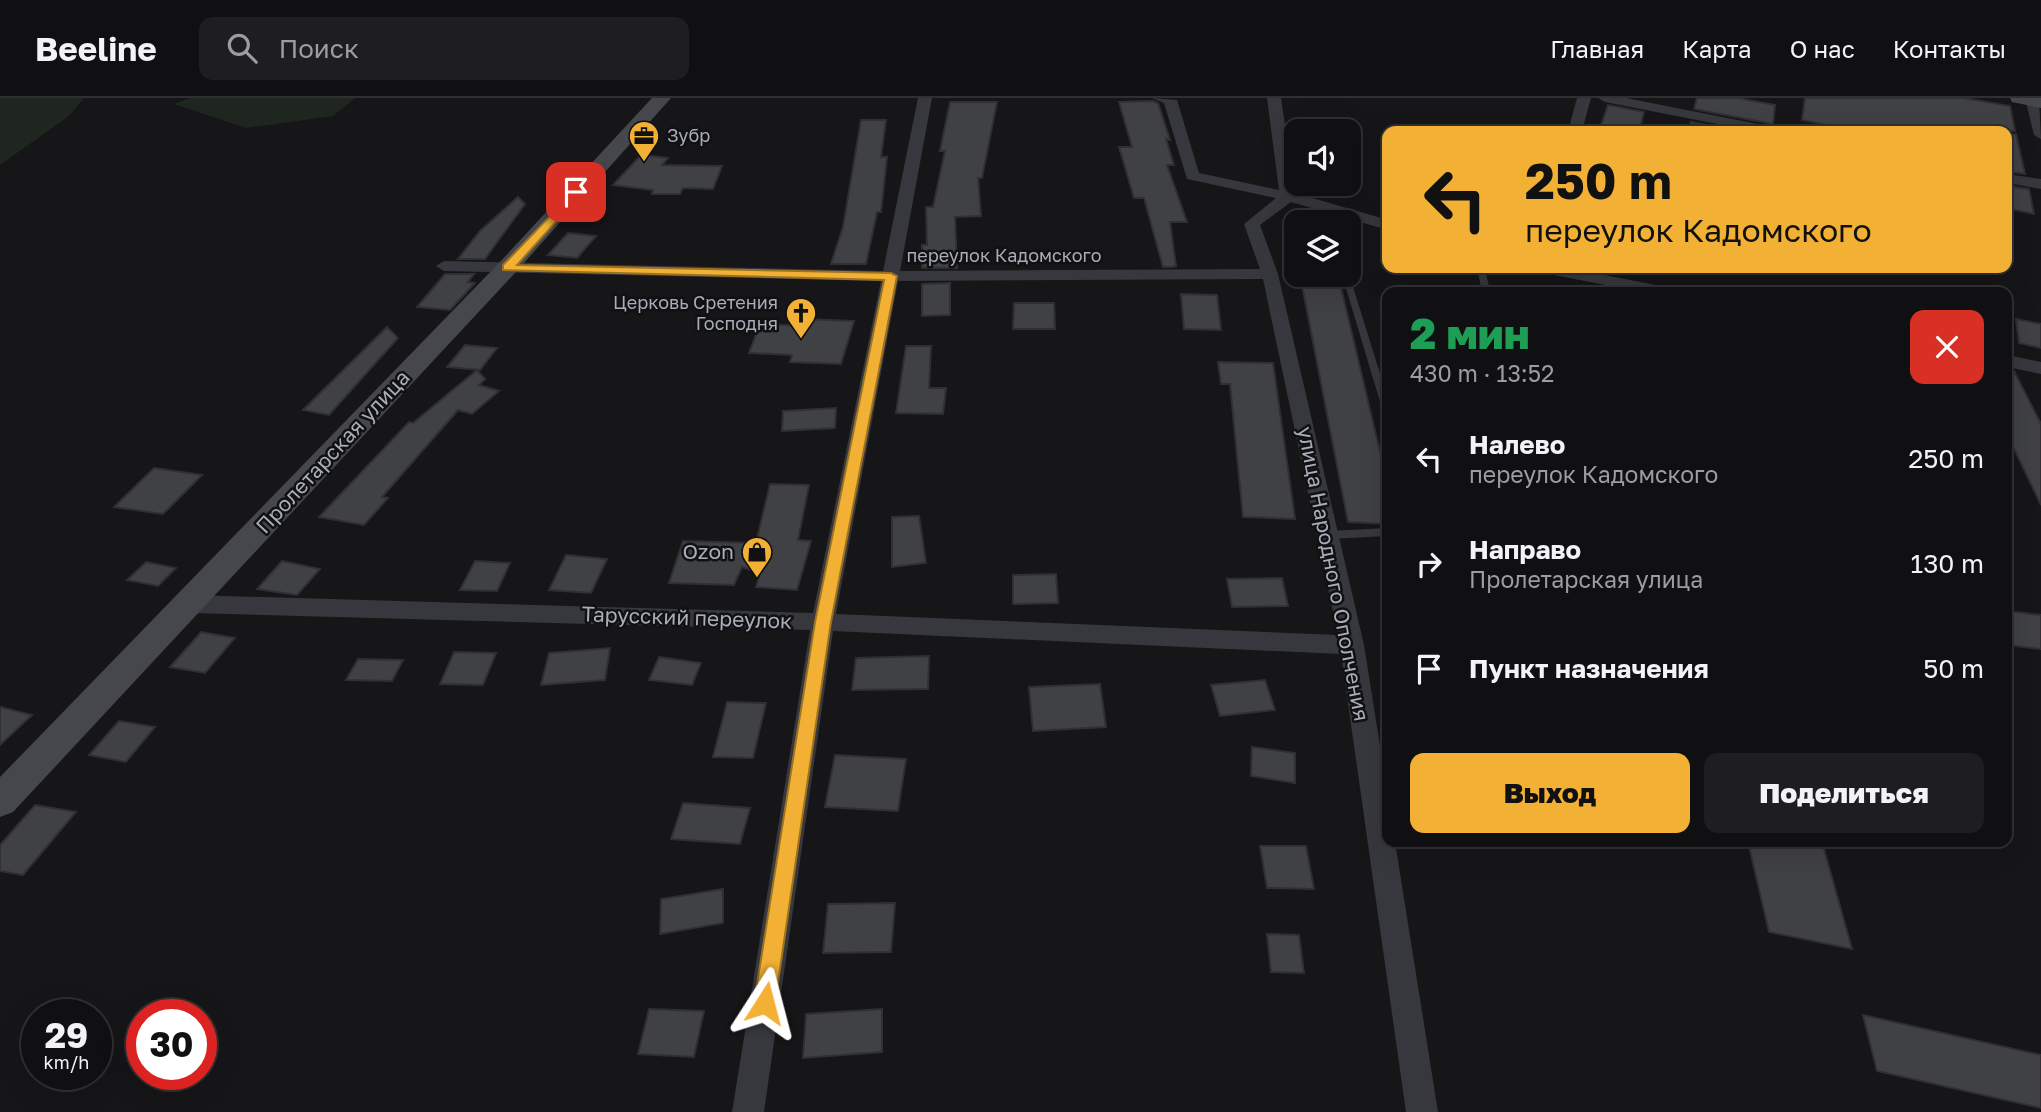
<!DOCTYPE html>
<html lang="ru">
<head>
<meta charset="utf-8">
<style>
  body { margin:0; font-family:"Golos Text",sans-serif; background:#1e1e20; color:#f1f3f6; height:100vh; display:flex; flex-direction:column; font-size:26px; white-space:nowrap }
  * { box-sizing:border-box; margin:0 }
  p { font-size:23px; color:#9c9d9f }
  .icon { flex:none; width:38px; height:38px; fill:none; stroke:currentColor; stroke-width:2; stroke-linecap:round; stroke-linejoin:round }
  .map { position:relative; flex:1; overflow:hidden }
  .panel { position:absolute; left:1382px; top:189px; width:630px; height:560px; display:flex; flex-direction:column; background:#101012; border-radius:14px; box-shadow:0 7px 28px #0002,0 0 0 2px #303032 }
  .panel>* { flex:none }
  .hud { position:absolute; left:1382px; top:28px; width:630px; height:147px; border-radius:14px; box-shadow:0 7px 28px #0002,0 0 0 2px #303032; background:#f2b134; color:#111; overflow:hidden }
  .tools { position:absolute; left:1284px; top:21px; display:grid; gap:14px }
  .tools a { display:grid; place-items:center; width:77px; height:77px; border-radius:14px; background:#101012; box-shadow:0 7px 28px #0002,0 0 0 2px #303032; font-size:35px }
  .speed { position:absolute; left:21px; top:901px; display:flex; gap:14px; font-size:35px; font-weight:700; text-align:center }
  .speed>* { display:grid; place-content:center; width:91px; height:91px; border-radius:50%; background:#101012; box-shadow:0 7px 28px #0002,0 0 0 2px #303032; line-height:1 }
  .speed small { font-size:18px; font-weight:400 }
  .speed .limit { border:10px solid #d22; background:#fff; color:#111 }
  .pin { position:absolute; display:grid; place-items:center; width:60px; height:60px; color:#fff; margin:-30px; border-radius:14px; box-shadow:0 4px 10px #0006 }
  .me { position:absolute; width:77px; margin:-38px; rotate:9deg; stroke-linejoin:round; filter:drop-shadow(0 0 5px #0008) }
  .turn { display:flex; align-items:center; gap:24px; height:147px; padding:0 28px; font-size:32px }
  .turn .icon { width:91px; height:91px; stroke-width:2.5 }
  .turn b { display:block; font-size:49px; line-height:60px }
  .round { display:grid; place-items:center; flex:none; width:74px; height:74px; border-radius:14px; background:#1e1e20 }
  .overview { display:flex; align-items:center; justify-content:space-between; height:119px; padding:0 28px }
  h1 { font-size:42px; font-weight:800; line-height:52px; color:#1e9e55 }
  .primary-button { display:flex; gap:14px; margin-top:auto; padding:14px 28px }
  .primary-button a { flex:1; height:80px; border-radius:14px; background:#f2b134; color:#111; font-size:28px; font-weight:800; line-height:80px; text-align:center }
  .primary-button a+a { background:#1e1e20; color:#f1f3f6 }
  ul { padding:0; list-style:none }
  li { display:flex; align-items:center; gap:21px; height:105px; padding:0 28px }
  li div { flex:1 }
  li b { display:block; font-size:26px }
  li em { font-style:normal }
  header { display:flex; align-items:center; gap:42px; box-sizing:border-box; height:98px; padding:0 35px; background:#101012; border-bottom:2px solid #303032 }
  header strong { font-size:33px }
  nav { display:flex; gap:38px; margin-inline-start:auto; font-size:24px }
  .search { width:490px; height:63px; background:#1e1e20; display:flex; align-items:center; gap:18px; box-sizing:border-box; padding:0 24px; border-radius:14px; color:#9c9d9f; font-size:26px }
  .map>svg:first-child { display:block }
  .green { fill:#1e261f }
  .building { fill:#404145; stroke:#303034; stroke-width:2 }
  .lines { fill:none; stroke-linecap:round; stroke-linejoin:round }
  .service { fill:#37383d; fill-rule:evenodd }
  .minor { fill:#37383d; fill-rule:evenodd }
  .secondary { fill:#45474d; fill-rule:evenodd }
  .route { fill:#f2b134; stroke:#9d7322; stroke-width:2 }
  .labels { text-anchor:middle; stroke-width:5; stroke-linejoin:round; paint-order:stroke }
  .far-poi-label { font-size:18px; fill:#a8adb8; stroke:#111113; text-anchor:start }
  .far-street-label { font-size:18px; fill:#a8adb8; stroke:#111113 }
  .street-label { font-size:21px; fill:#a8adb8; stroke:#111113 }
  .poi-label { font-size:21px; fill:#a8adb8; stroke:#111113; text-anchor:end }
</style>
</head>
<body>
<header>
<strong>Beeline</strong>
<div class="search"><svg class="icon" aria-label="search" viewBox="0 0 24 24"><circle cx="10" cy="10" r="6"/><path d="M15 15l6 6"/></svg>Поиск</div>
<nav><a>Главная</a><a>Карта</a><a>О нас</a><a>Контакты</a></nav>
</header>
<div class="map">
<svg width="2041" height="1014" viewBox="0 0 2041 1014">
  <rect width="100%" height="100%" fill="#161618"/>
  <g class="green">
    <path d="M0,0H84L69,18L0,67Z"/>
    <path d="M190,0H355L333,18L246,30L174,6Z"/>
  </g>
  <g class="building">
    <path d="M1697,0H1738L1775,7L1773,26L1694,11Z"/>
    <path d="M1805,0H1964L2010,8L2015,33H1857L1802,22Z"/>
    <path d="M1152,3L1158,5L1170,42L1166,41L1174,67H1167L1187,124H1170L1176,168L1172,169H1163L1144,100H1134L1119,49H1132L1119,4Z"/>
    <path d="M950,4H997L982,80H978L981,118L955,119L957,170H922V147H927L926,109H933L945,53H940Z"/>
    <path d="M1608,7L1644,14L1639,33H1599Z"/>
    <path d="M861,22H886L881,59H887L881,114H877L866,166H831L843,129Z"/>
    <path d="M1691,24L1741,33H1688Z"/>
    <path d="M2016,36L2025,76L2007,73V37Z"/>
    <path d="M641,57L668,60L662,67L722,68L713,91L683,90L680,96H652L653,92L613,87Z"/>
    <path d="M2007,88L2029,91L2034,116L2007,110Z"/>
    <path d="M518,99L525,106L485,161H458L480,133Z"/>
    <path d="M568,135L596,138L577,160L548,157Z"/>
    <path d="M445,176H474L468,184L475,185L450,212L417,209Z"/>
    <path d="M1300,177H1338L1388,387V426L1348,424Z"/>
    <path d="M950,185V217L922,218V186Z"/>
    <path d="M1181,196L1217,197L1221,232L1184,231Z"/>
    <path d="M1014,205H1054L1055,231H1013Z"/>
    <path d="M804,221L854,223L841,266L790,264L792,257L749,255L760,226L802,228Z"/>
    <path d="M2016,221L2041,226V250L2019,245Z"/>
    <path d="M387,229L398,240L329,317L303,312Z"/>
    <path d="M465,247L497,250L480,272L447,269Z"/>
    <path d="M906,248H931L929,290H946L943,316L896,315Z"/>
    <path d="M1218,264L1273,265L1295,421L1243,419L1230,286H1221Z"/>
    <path d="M477,272L485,281L479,287L499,293L472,316L458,312L382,399L388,400L364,427L319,419L409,324L413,325Z"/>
    <path d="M2007,272L2014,273L2041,326V407L2007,336Z"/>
    <path d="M836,310L835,330L782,333L783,313Z"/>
    <path d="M154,370L202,377L163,416L114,409Z"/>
    <path d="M770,386L809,387L798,442L811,443L797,492L756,489L760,475L742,469L734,487L669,485L683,443L756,445Z"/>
    <path d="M919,418L926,465L892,469V419Z"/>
    <path d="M566,457L607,461L591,495L549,492Z"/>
    <path d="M282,463L320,471L297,497L257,491Z"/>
    <path d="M475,463L510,465L497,493L460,492Z"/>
    <path d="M146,464L176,470L158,488L127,482Z"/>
    <path d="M1056,476L1058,505L1013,506V477Z"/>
    <path d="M1282,480L1288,508L1232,509L1227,481Z"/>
    <path d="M2007,513L2041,517V551L2007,547Z"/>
    <path d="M201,534L235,540L205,575L170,569Z"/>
    <path d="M610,550L605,582L541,587L549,555Z"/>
    <path d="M454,554L496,555L483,587L440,586Z"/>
    <path d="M929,558L928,591L852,592L856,560Z"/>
    <path d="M659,559L701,565L692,587L649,582Z"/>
    <path d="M358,561L403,562L392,583L346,582Z"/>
    <path d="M1265,582L1275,612L1220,618L1211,587Z"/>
    <path d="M1100,586L1106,629L1033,633L1029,589Z"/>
    <path d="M727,604L766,605L753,660L713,659Z"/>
    <path d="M0,609L32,617L0,647Z"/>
    <path d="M119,623L155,629L126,664L89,657Z"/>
    <path d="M1252,649L1295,655V685L1251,678Z"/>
    <path d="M835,657L906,661L898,713L825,709Z"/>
    <path d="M683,705L750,710L740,746L671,741Z"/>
    <path d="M35,707L76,714L23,777L0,773V747Z"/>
    <path d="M1748,744H1822L1852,851L1769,834Z"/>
    <path d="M1260,748H1306L1314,791L1267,790Z"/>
    <path d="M723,791V825L660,836L661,801Z"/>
    <path d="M895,805L891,854L823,855L828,806Z"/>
    <path d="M1267,836L1299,837L1304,875L1271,874Z"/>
    <path d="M649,911L704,913L694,959L638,956Z"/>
    <path d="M882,911V954L803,960L806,916Z"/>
    <path d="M1863,917L2041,957V1010L1877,973Z"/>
  </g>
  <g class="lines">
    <g class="service">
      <path d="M1322,106L1329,108L1333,124H1326L1321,108Z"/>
      <path d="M1477,170H1485L1490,194H1482Z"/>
      <path d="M1349,176L1388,301V320L1384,317L1342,177Z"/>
      <path d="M1388,430V438L1328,441L1323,437L1328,433Z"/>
    </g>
    <g class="minor">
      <path d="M918,0H932L900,173L1260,171L1244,126L1276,100L1187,81L1164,5L1152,0L1177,2L1199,75L1279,92L1267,0H1281L1295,95L1388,122V132L1291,104L1260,127L1278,176L1364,547L1388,698V744H1395L1438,1014H1406L1341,556L833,533L764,1014H732L810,532L190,515L182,512L179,506L182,500L190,497L813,515L881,183L444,173L436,168L444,163L883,173ZM1263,181L1338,537L836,516L898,183Z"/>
      <path d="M1577,0H1591L1582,33H1568Z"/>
      <path d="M1598,0H1626L1773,29L1780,33H1753L1605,4Z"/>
      <path d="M2025,0H2039L2041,41L2034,37Z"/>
      <path d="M2007,76L2041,81V91L2007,85Z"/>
      <path d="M1536,170H1568L1666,189L1675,194H1641L1544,175Z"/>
      <path d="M2007,257L2041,264V276L2007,269Z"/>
    </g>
    <g class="secondary">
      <path d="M652,0H671L515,175L13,714L0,719V679L499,165Z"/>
      <path d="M2010,0H2041V10L2012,4Z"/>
    </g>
  </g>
  <path class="route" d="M576,91L580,92V97L517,167L891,175L897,178L831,524L775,905L772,912L765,915L757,912L754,905L815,524L884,182L503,172V167Z"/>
  <defs>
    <g id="office-pin" transform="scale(1.575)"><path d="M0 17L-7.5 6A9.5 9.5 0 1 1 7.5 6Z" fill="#f2b134" stroke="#111113"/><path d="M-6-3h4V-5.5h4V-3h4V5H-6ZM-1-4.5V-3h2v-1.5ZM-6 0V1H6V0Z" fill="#111"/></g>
    <g id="church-pin" transform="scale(1.575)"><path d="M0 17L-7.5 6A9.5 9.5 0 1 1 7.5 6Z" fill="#f2b134" stroke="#111113"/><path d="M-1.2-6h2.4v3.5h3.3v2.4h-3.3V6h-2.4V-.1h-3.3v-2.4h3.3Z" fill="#111"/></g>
    <g id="shop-pin" transform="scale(1.575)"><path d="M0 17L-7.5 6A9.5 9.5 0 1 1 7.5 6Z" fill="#f2b134" stroke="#111113"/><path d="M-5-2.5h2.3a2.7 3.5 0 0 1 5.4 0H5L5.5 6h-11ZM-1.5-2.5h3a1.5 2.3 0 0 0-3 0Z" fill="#111"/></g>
  </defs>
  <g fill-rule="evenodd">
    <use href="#office-pin" x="644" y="38"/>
    <use href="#church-pin" x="801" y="215"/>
    <use href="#shop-pin" x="757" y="454"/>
  </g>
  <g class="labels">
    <g class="far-poi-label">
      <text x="667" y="44">Зубр</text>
      <text x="778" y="211" text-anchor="end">Церковь Сретения<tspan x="778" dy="21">Господня</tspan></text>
    </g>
    <g class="far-street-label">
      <text x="1004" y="164">переулок Кадомского</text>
    </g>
    <g class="street-label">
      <text transform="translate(333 354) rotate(-47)" y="7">Пролетарская улица</text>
      <text transform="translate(1333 476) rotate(79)" y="7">улица Народного Ополчения</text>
      <text transform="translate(687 520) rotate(2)" y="7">Тарусский переулок</text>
    </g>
    <g class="poi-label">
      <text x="734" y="461">Ozon</text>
    </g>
  </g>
</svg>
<div class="tools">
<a><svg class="icon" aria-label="sound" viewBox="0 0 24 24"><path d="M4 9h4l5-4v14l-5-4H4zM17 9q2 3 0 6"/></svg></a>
<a><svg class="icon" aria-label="layers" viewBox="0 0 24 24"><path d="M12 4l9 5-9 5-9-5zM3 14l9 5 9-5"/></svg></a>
</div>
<div class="speed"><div>29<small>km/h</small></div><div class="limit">30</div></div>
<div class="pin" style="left:576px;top:94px;background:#d93025"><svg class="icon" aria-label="arrive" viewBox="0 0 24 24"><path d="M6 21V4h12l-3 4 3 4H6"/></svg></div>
<svg class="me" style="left:765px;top:905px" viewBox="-20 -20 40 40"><path d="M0-17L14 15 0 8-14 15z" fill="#f2b134" stroke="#fff" stroke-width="4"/></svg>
<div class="hud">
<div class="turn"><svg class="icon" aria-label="left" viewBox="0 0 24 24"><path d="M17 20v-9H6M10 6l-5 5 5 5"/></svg><div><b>250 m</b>переулок Кадомского</div></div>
</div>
<section class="panel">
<div class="overview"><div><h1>2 мин</h1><p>430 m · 13:52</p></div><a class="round" style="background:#d93025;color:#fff"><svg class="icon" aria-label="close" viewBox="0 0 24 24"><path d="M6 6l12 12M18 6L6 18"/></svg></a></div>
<ul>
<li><svg class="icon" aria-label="left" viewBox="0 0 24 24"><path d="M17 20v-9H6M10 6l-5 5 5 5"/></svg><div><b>Налево</b><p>переулок Кадомского</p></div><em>250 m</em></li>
<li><svg class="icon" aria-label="right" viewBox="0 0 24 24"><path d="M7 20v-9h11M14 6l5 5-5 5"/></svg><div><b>Направо</b><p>Пролетарская улица</p></div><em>130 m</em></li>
<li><svg class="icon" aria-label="arrive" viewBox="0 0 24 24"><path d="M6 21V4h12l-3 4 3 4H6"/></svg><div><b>Пункт назначения</b></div><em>50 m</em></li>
</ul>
<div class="primary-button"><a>Выход</a><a>Поделиться</a></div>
</section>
</div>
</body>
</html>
